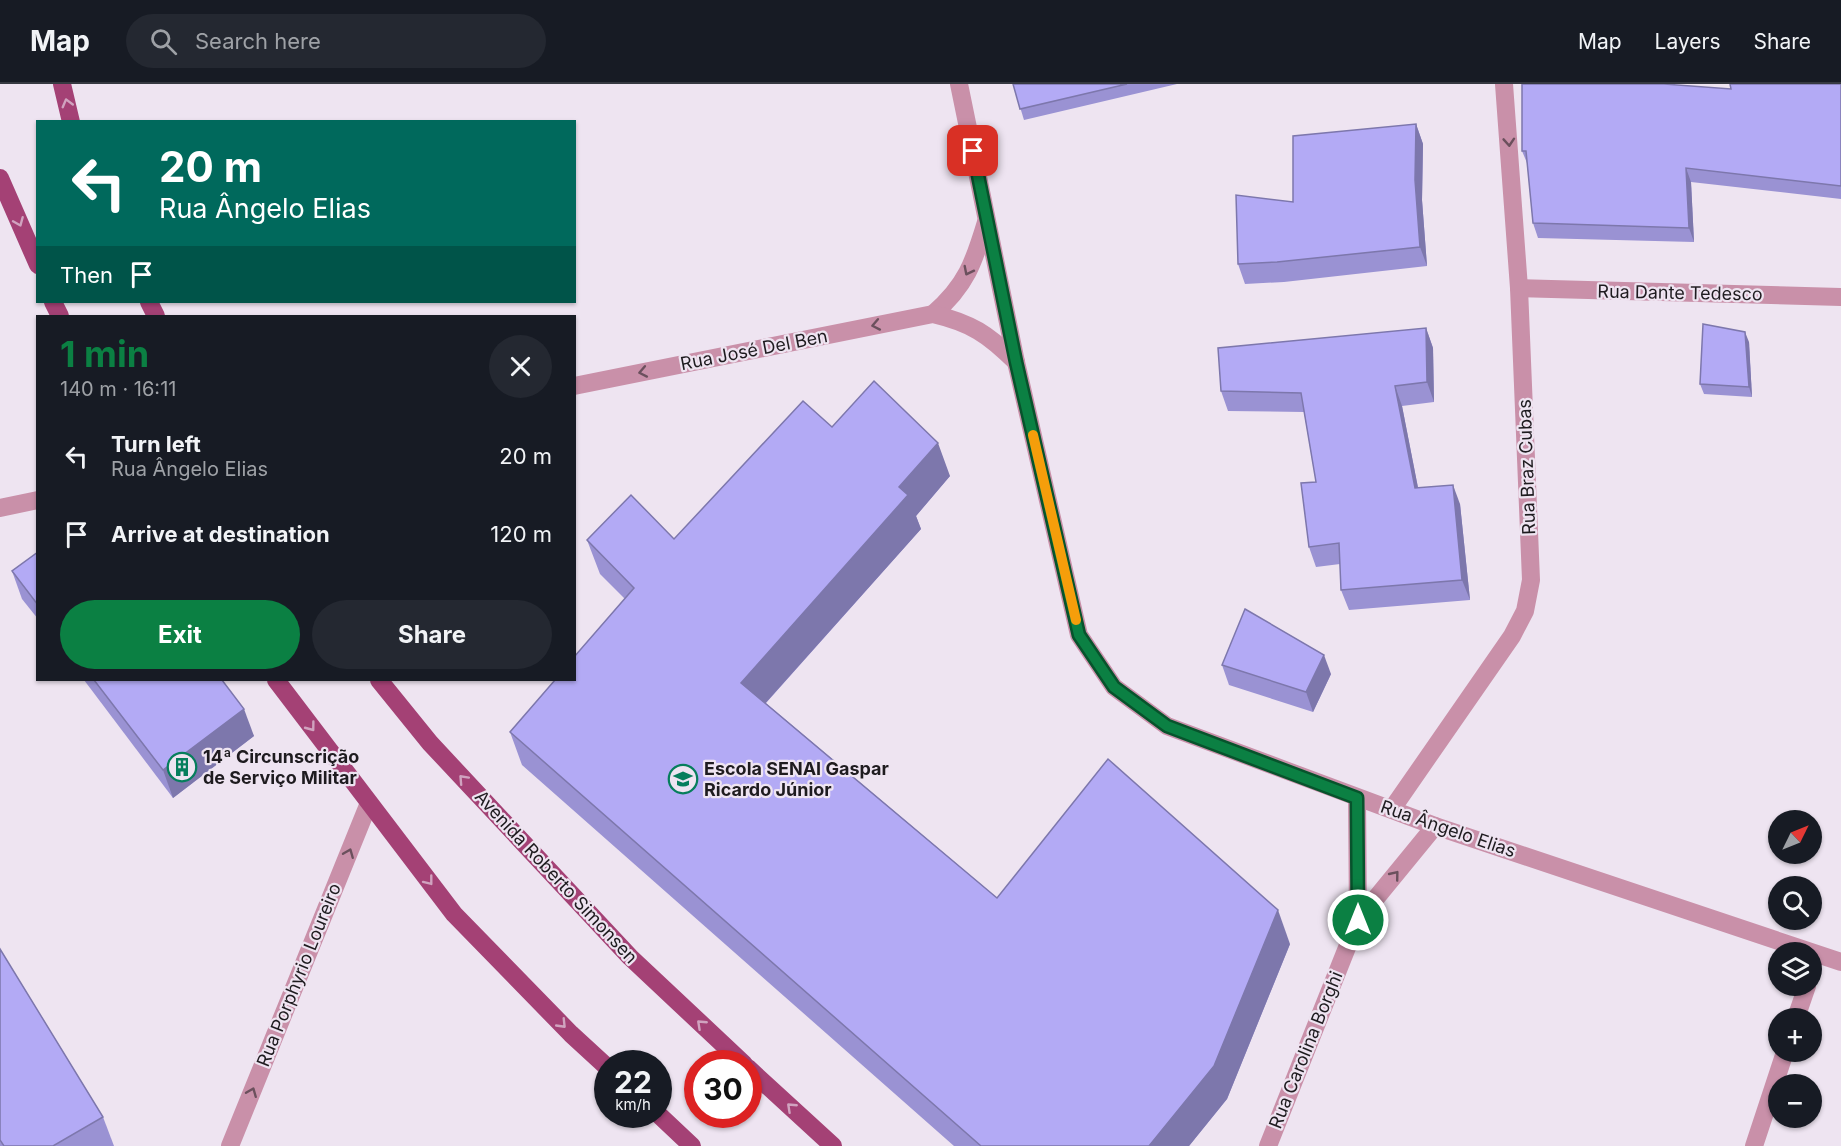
<!DOCTYPE html>
<html lang="en">
<head>
<meta charset="utf-8">
<style>
  body { margin:0; font-family:Inter,sans-serif; background:#242831; color:#f1f3f6; height:100vh; display:flex; flex-direction:column; font-size:22px; white-space:nowrap }
  * { box-sizing:border-box; margin:0 }
  p { font-size:20px; color:#9ea1a6 }
  .icon { flex:none; width:33px; height:33px; fill:none; stroke:currentColor; stroke-width:2; stroke-linecap:round; stroke-linejoin:round }
  .map { position:relative; flex:1; overflow:hidden }
  .drawer { position:absolute; left:36px; top:231px; width:540px; height:366px; display:flex; flex-direction:column; background:#171b24; border-radius:0px; box-shadow:0 2px 4px #0004 }
  .drawer>* { flex:none }
  .guide { position:absolute; left:36px; top:36px; width:540px; height:183px; border-radius:0px; box-shadow:0 2px 4px #0004; background:#00695c; color:#fff; overflow:hidden }
  .needle { width:39px; rotate:47deg }
  .fabs { position:absolute; left:1768px; top:726px; display:grid; gap:12px }
  .fabs a { display:grid; place-items:center; width:54px; height:54px; border-radius:50%; background:#171b24; box-shadow:0 2px 4px #0004; font-size:30px }
  .speed { position:absolute; left:594px; top:966px; display:flex; gap:12px; font-size:30px; font-weight:700; text-align:center }
  .speed>* { display:grid; place-content:center; width:78px; height:78px; border-radius:50%; background:#171b24; box-shadow:0 2px 4px #0004; line-height:1 }
  .speed small { font-size:15px; font-weight:400 }
  .speed .limit { border:9px solid #d22; background:#fff; color:#111 }
  .pin { position:absolute; display:grid; place-items:center; width:51px; height:51px; color:#fff; margin:-26px; border-radius:12px; box-shadow:0 3px 9px #0006 }
  .me { position:absolute; width:66px; margin:-33px; rotate:0deg; stroke-linejoin:round; filter:drop-shadow(0 0 4px #0008) }
  .turn { display:flex; align-items:center; gap:21px; height:126px; padding:0 24px; font-size:27px }
  .turn .icon { width:78px; height:78px; stroke-width:2.5 }
  .turn b { display:block; font-size:42px; line-height:51px }
  .then { display:flex; align-items:center; height:57px; padding:0 24px; background:#0003; gap:12px; font-size:22px }
  .round { display:grid; place-items:center; flex:none; width:63px; height:63px; border-radius:32px; background:#242831 }
  .summary { display:flex; align-items:center; justify-content:space-between; height:102px; padding:0 24px }
  h1 { font-size:36px; font-weight:700; line-height:45px; color:#0b8043 }
  .button { display:flex; gap:12px; margin-top:auto; padding:12px 24px }
  .button a { flex:1; height:69px; border-radius:36px; background:#0b8043; color:#fff; font-size:24px; font-weight:700; line-height:69px; text-align:center }
  .button a+a { background:#242831; color:#f1f3f6 }
  ul { padding:0; list-style:none }
  li { display:flex; align-items:center; gap:18px; height:78px; padding:0 24px }
  li div { flex:1 }
  li b { display:block; font-size:22px }
  li em { font-style:normal }
  header { display:flex; align-items:center; gap:36px; box-sizing:border-box; height:84px; padding:0 30px; background:#171b24; border-bottom:2px solid #363941 }
  header strong { font-size:28px }
  nav { display:flex; gap:33px; margin-inline-start:auto; font-size:21px }
  .search { width:420px; height:54px; background:#242831; display:flex; align-items:center; gap:15px; box-sizing:border-box; padding:0 21px; border-radius:33px; color:#9ea1a6; font-size:22px }
  .map>svg:first-child { display:block }
  .lines { fill:none; stroke-linecap:round; stroke-linejoin:round }
  .minor { stroke:#c990a9; stroke-width:18 }
  .major { stroke:#a44175; stroke-width:18 }
  .wall { fill:#9a92d3 }
  .shaded-wall { fill:#7d77ac }
  .building { fill:#b3aaf5; stroke:#7d77ac; stroke-width:1.5 }
  .oneway { stroke:#d0a3bf }
  .oneway2 { stroke:#6b505d }
  .route-casing { stroke:#07532c; stroke-width:15 }
  .route { stroke:#0b8043; stroke-width:10 }
  .slow { stroke:#f59e0b; stroke-width:10 }
  .labels { text-anchor:middle; stroke-width:4.5; stroke-linejoin:round; paint-order:stroke }
  .street-label { font-size:18px; fill:#1e1b1f; stroke:#eee4f1 }
  .poi-label { font-size:18px; font-weight:bold; fill:#1e1b1f; stroke:#eee4f1; text-anchor:start }
</style>
</head>
<body>
<header>
<strong>Map</strong>
<div class="search"><svg class="icon" aria-label="search" viewBox="0 0 24 24"><circle cx="10" cy="10" r="6"/><path d="M15 15l6 6"/></svg>Search here</div>
<nav><a>Map</a><a>Layers</a><a>Share</a></nav>
</header>
<div class="map">
<svg width="1841" height="1062" viewBox="0 0 1841 1062">
  <rect width="100%" height="100%" fill="#eee4f1"/>
  <g class="lines">
    <g class="minor">
      <path d="M959,0L1016,278L1079,551L1114,603L1167,642L1435,742L1841,878"/>
      <path d="M1519,204L1841,213"/>
      <path d="M933,230C966,202 974,178 986,138"/>
      <path d="M574,302L933,230C971,239 988,250 1016,278"/>
      <path d="M0,424L38,416"/>
      <path d="M1357,714L1358,836"/>
      <path d="M1392,725L1512,552L1525,527L1531,496L1519,204L1504,0"/>
      <path d="M1796,934L1807,902"/>
      <path d="M230,1062L369,719"/>
      <path d="M1268,1062L1358,836L1435,742"/>
      <path d="M1754,1062L1785,968"/>
    </g>
    <g class="major">
      <path d="M62,0L71,38"/>
      <path d="M0,94L38,181"/>
      <path d="M53,218L60,232"/>
      <path d="M149,218L156,232"/>
      <path d="M276,596L454,830L571,950L608,984"/>
      <path d="M379,596L430,659L630,873L744,980"/>
      <path d="M748,984L833,1062"/>
      <path d="M658,1030L692,1062"/>
    </g>
  </g>
  <g class="wall">
    <path d="M1013,0H1177L1024,36Z"/>
    <path d="M1841,0V115L1691,98L1694,158L1538,154L1533,139L1527,79L1522,67L1731,5Z"/>
    <path d="M1416,40L1423,60L1422,116L1427,182L1284,198L1245,200L1238,180L1293,118Z"/>
    <path d="M1426,244L1433,264L1434,318L1402,322L1418,404L1460,420L1470,516L1349,526L1341,506L1340,480L1316,483L1309,463L1316,398L1304,328L1228,327L1221,307Z"/>
    <path d="M1749,258L1752,313L1704,310L1700,300Z"/>
    <path d="M832,343L950,392L916,432L921,445L766,619L997,814L1290,860L1227,1015L1189,1062H954L522,681L510,648L625,515L600,490L587,456L674,455Z"/>
    <path d="M38,468V535L22,515L12,487Z"/>
    <path d="M1222,581L1331,590L1313,628L1229,601Z"/>
    <path d="M84,596H222L254,652L173,714Z"/>
    <path d="M0,865L103,1033L114,1062H0Z"/>
  </g>
  <g class="shaded-wall">
    <path d="M1416,40L1423,60L1422,116L1427,182L1420,163L1415,96Z"/>
    <path d="M1686,84L1691,98L1694,158L1689,144Z"/>
    <path d="M1426,244L1433,264L1434,318L1427,298Z"/>
    <path d="M1745,248L1749,258L1752,313L1749,303Z"/>
    <path d="M1395,302L1402,322L1422,424L1415,404Z"/>
    <path d="M938,359L950,392L916,432L921,445L754,632L741,599L899,403Z"/>
    <path d="M1453,401L1460,420L1470,516L1462,496Z"/>
    <path d="M1324,571L1331,590L1313,628L1306,608Z"/>
    <path d="M244,625L254,652L173,714L163,686Z"/>
    <path d="M1278,826L1290,860L1227,1015L1189,1062H1149Z"/>
  </g>
  <g class="building">
    <path d="M1013,0H1127L1020,25Z"/>
    <path d="M1522,0H1664L1731,5L1730,0H1841V102L1686,84L1689,144L1533,139L1526,67H1522Z"/>
    <path d="M1416,40L1415,96L1420,163L1277,178L1238,180L1236,111L1293,118V52Z"/>
    <path d="M1703,240L1745,248L1749,303L1700,300Z"/>
    <path d="M1426,244L1427,298L1395,302L1415,404L1453,401L1462,496L1341,506L1339,459L1309,463L1301,399L1316,398L1301,309L1221,307L1218,264Z"/>
    <path d="M874,297L938,359L899,403L908,411L741,599L997,814L1108,675L1278,826L1214,982L1149,1062H981L510,648L555,596H574V573L634,504L587,456L631,411L674,455L803,317L832,343Z"/>
    <path d="M38,468V521L12,487Z"/>
    <path d="M1245,525L1324,571L1306,608L1222,581Z"/>
    <path d="M94,596H222L244,625L163,686Z"/>
    <path d="M0,865L103,1033L53,1062H4L0,1056Z"/>
  </g>
  <defs><path id="oneway-chevron" d="M-2-3.5L2.5 0L-2 3.5" fill="none" stroke-width="1.6" stroke-linecap="round" stroke-linejoin="round" transform="scale(1.5)"/></defs>
  <g class="oneway">
    <use href="#oneway-chevron" transform="translate(67 19) rotate(-105)"/>
    <use href="#oneway-chevron" transform="translate(19 138) rotate(67)"/>
    <use href="#oneway-chevron" transform="translate(311 643) rotate(53)"/>
    <use href="#oneway-chevron" transform="translate(463 695) rotate(-133)"/>
    <use href="#oneway-chevron" transform="translate(429 797) rotate(52)"/>
    <use href="#oneway-chevron" transform="translate(562 940) rotate(46)"/>
    <use href="#oneway-chevron" transform="translate(701 940) rotate(-137)"/>
    <use href="#oneway-chevron" transform="translate(791 1023) rotate(-137)"/>
  </g>
  <g class="oneway2">
    <use href="#oneway-chevron" transform="translate(1509 58) rotate(86)"/>
    <use href="#oneway-chevron" transform="translate(968 187) rotate(117)"/>
    <use href="#oneway-chevron" transform="translate(876 241) rotate(169)"/>
    <use href="#oneway-chevron" transform="translate(643 288) rotate(169)"/>
    <use href="#oneway-chevron" transform="translate(349 769) rotate(-68)"/>
    <use href="#oneway-chevron" transform="translate(1395 791) rotate(-51)"/>
    <use href="#oneway-chevron" transform="translate(252 1008) rotate(-68)"/>
  </g>
  <g class="lines">
    <g class="route-casing">
      <path id="route" d="M973,67L1016,278L1079,551L1114,603L1167,642L1357,714L1358,836"/>
    </g>
    <use href="#route" class="route"/>
    <path class="slow" d="M1033,351L1076,536"/>
  </g>
  <defs>
    <g id="building-ring" transform="scale(1.5)"><circle r="9.5" fill="#eee4f1" stroke="#067e5c" stroke-width="1.5"/><path d="M-4-6H4V6H1V3H-1V6H-4ZM-2.5-4.3h1.7v1.8h-1.7ZM.8-4.3h1.7v1.8H.8ZM-2.5-1h1.7V.8h-1.7ZM.8-1h1.7V.8H.8Z" fill="#067e5c"/></g>
    <g id="university-ring" transform="scale(1.5)"><circle r="9.5" fill="#eee4f1" stroke="#067e5c" stroke-width="1.5"/><path d="M0-5L7-2L0 1L-7-2ZM-4 1L0 2.5L4 1V4Q0 6-4 4Z" fill="#067e5c"/></g>
  </defs>
  <g fill-rule="evenodd">
    <use href="#building-ring" x="182" y="683"/>
    <use href="#university-ring" x="683" y="695"/>
  </g>
  <g class="labels">
    <g class="street-label">
      <text transform="translate(1680 209) rotate(1)" y="6">Rua Dante Tedesco</text>
      <text transform="translate(754 266) rotate(-11)" y="6">Rua José Del Ben</text>
      <text transform="translate(1527 383) rotate(-92)" y="6">Rua Braz Cubas</text>
      <text transform="translate(1448 745) rotate(19)" y="6">Rua Ângelo Elias</text>
      <text transform="translate(556 793) rotate(47)" y="6">Avenida Roberto Simonsen</text>
      <text transform="translate(299 891) rotate(-68)" y="6">Rua Porphyrio Loureiro</text>
      <text transform="translate(1306 966) rotate(-68)" y="6">Rua Carolina Borghi</text>
    </g>
    <g class="poi-label">
      <text x="203" y="679">14ª Circunscrição<tspan x="203" dy="21">de Serviço Militar</tspan></text>
      <text x="704" y="691">Escola SENAI Gaspar<tspan x="704" dy="21">Ricardo Júnior</tspan></text>
    </g>
  </g>
</svg>
<div class="fabs">
<a><svg class="needle" viewBox="-14 -14 28 28"><path d="M0-13l5 13h-10z" fill="#e53935"/><path d="M0 13l5-13h-10z" fill="#9ea1a6"/></svg></a>
<a><svg class="icon" aria-label="search" viewBox="0 0 24 24"><circle cx="10" cy="10" r="6"/><path d="M15 15l6 6"/></svg></a>
<a><svg class="icon" aria-label="layers" viewBox="0 0 24 24"><path d="M12 4l9 5-9 5-9-5zM3 14l9 5 9-5"/></svg></a>
<a>+</a>
<a>−</a>
</div>
<div class="speed"><div>22<small>km/h</small></div><div class="limit">30</div></div>
<div class="pin" style="left:973px;top:67px;background:#d93025"><svg class="icon" aria-label="arrive" viewBox="0 0 24 24"><path d="M6 21V4h12l-3 4 3 4H6"/></svg></div>
<svg class="me" style="left:1358px;top:836px" viewBox="-20 -20 40 40"><circle r="17" fill="#0b8043" stroke="#fff" stroke-width="3"/><path d="M0-11L8 9 0 5-8 9z" fill="#fff"/></svg>
<div class="guide">
<div class="turn"><svg class="icon" aria-label="left" viewBox="0 0 24 24"><path d="M17 20v-9H6M10 6l-5 5 5 5"/></svg><div><b>20 m</b>Rua Ângelo Elias</div></div>
<div class="then">Then<svg class="icon" aria-label="arrive" viewBox="0 0 24 24"><path d="M6 21V4h12l-3 4 3 4H6"/></svg></div>
</div>
<section class="drawer">
<div class="summary"><div><h1>1 min</h1><p>140 m · 16:11</p></div><a class="round"><svg class="icon" aria-label="close" viewBox="0 0 24 24"><path d="M6 6l12 12M18 6L6 18"/></svg></a></div>
<ul>
<li><svg class="icon" aria-label="left" viewBox="0 0 24 24"><path d="M17 20v-9H6M10 6l-5 5 5 5"/></svg><div><b>Turn left</b><p>Rua Ângelo Elias</p></div><em>20 m</em></li>
<li><svg class="icon" aria-label="arrive" viewBox="0 0 24 24"><path d="M6 21V4h12l-3 4 3 4H6"/></svg><div><b>Arrive at destination</b></div><em>120 m</em></li>
</ul>
<div class="button"><a>Exit</a><a>Share</a></div>
</section>
</div>
</body>
</html>
